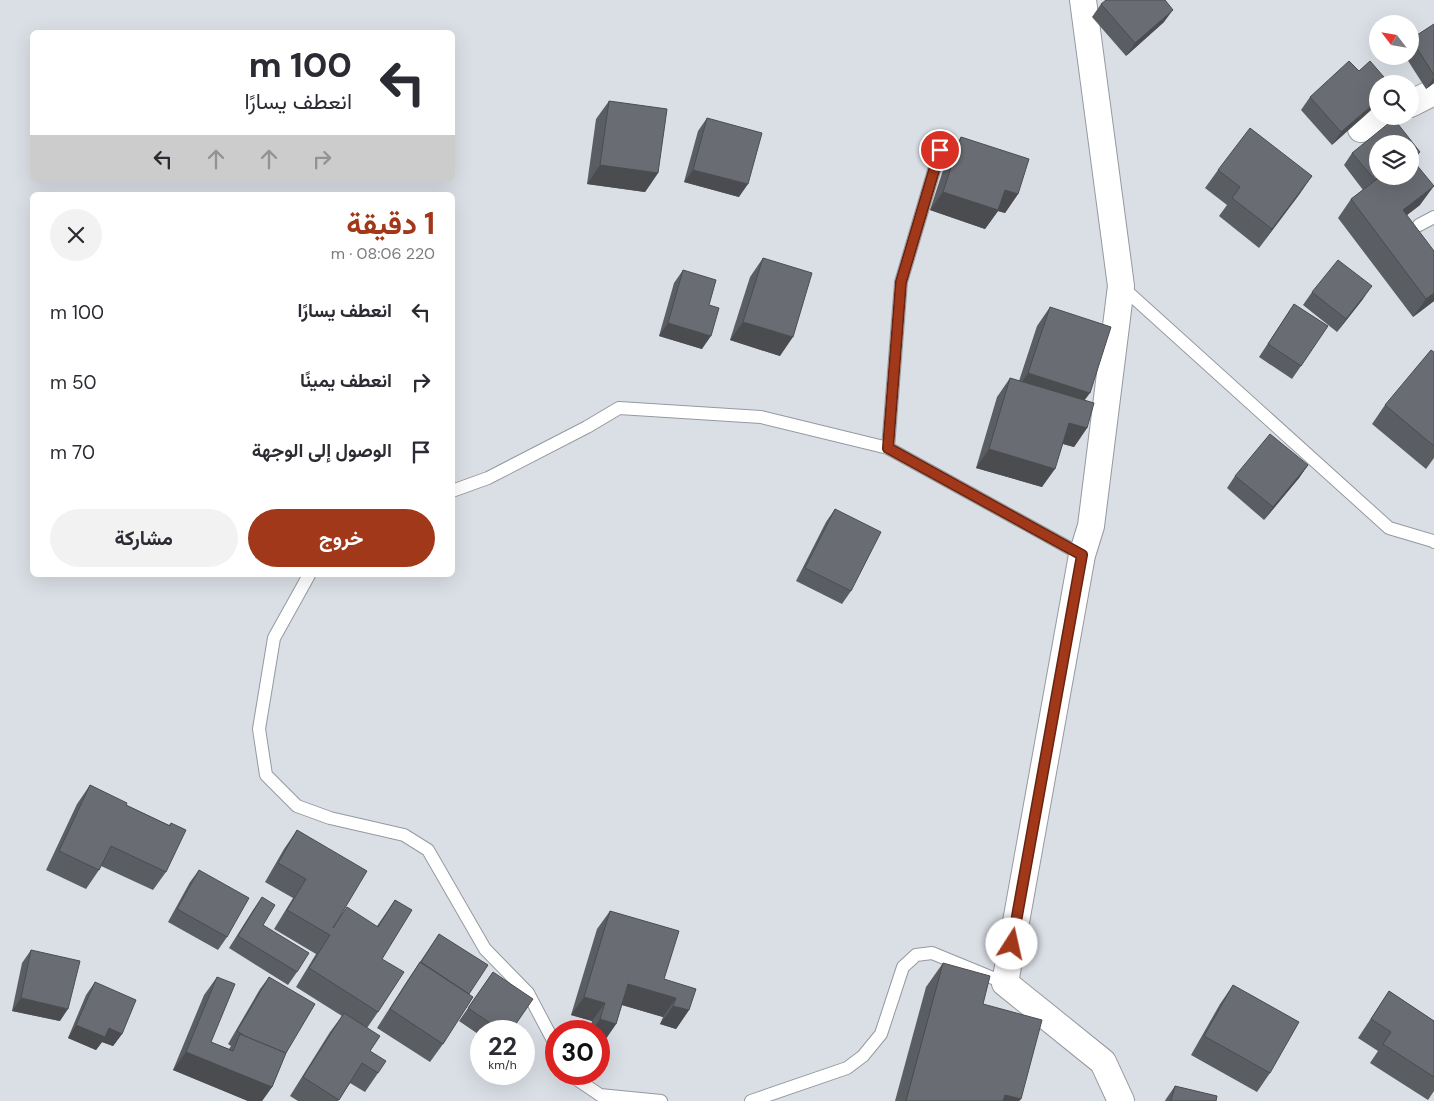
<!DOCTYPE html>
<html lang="ar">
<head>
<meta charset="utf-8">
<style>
  body { margin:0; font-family:"DM Sans",Vazirmatn,sans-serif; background:#f2f2f3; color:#2b2b33; direction:rtl; height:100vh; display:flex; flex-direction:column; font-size:19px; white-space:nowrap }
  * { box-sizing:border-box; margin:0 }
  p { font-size:16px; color:#7c7c81 }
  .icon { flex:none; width:28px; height:28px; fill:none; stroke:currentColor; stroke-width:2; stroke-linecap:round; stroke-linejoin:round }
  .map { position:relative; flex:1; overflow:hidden; direction:ltr }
  .sheet { position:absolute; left:30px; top:192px; width:425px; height:385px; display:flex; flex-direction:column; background:#fff; border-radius:8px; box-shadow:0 5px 20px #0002; direction:rtl }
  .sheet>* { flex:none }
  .top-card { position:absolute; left:30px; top:30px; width:425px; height:152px; border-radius:8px; box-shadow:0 5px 20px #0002; direction:rtl; background:#fff; color:#2b2b33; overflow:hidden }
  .needle { width:32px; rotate:301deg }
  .tools { position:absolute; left:1369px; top:15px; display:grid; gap:10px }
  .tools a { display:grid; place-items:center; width:50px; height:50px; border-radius:50%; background:#fff; box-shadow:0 5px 20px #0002; font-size:25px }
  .speed { position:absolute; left:470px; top:1020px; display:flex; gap:10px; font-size:25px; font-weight:700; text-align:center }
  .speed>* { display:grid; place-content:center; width:65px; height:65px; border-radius:50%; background:#fff; box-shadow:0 5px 20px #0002; line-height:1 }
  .speed small { font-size:12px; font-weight:400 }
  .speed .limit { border:8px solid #d22; background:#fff; color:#111 }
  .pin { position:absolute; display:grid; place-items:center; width:42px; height:42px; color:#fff; margin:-21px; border:2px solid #fff; border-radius:50%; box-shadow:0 1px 5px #0007 }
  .me { position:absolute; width:55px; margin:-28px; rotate:10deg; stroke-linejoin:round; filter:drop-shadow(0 0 4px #0008) }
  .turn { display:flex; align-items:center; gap:18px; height:105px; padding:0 20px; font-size:22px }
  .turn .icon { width:65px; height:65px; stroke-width:2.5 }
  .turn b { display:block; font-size:35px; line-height:42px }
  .lanes { display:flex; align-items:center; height:48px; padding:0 20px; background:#0003; justify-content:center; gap:25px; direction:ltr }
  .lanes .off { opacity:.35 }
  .round { display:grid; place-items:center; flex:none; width:52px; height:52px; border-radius:26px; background:#f2f2f3 }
  .headline { display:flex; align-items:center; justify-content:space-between; height:85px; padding:0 20px }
  h1 { font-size:30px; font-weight:700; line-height:38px; color:#a03819 }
  .button { display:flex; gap:10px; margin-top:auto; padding:10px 20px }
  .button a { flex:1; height:58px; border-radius:30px; background:#a03819; color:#fff; font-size:20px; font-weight:700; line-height:58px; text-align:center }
  .button a+a { background:#f2f2f3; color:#2b2b33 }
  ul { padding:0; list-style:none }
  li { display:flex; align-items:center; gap:15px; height:70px; padding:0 20px }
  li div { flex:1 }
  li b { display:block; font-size:19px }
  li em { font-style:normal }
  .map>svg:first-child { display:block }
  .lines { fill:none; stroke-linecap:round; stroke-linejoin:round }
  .service-casing { stroke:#9599a0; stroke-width:14 }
  .minor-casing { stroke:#9599a0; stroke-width:28 }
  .service { stroke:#fff; stroke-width:12 }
  .minor { stroke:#fff; stroke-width:26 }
  .wall { fill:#5a5e63 }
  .shaded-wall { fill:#4a4c50 }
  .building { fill:#696d73; stroke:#4a4c50 }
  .route-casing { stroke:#682410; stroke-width:12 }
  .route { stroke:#a03819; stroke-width:9 }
</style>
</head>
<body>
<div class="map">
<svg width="1434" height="1101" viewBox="0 0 1434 1101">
  <rect width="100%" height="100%" fill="#dadfe6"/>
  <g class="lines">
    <g class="service-casing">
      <g id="service">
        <path d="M1419,225L1434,217"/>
        <path d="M1121,286L1389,528L1433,541L1434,542"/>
        <path d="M888,448L901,282L940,150"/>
        <path d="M452,491L488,478L587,427L619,408L761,417L888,448L1082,555"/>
        <path d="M309,575L274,638L259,729L266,775L297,806L330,818L404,835L428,850L485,949L528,993L556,1046"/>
        <path d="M573,1074L575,1078L600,1095L661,1101"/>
        <path d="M751,1101L847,1068L863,1056L881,1034L903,967L916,955L932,953L1005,983"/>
      </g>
    </g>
    <g class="minor-casing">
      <g id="minor">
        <path d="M1083,0L1121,286L1091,526L1082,555L1005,983L1103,1062L1121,1101"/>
        <path d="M1410,104L1434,92"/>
        <path d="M1361,129L1386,116"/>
      </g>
    </g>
    <use href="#service" class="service"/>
    <use href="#minor" class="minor"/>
  </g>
  <g class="wall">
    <path d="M1101,4L1164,22L1126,56L1092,17Z"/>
    <path d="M1434,24V83L1426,89L1405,56H1410V41L1411,39Z"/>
    <path d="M1359,71L1390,84L1332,145L1301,110L1310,97Z"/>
    <path d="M609,101L658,173L645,192L587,184L596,119Z"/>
    <path d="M707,118L739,197L684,182L698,131Z"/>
    <path d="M961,137L1018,194L1005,213L998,211L985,229L930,210L948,155Z"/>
    <path d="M1378,144L1420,205L1407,215L1434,301L1413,317L1338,218L1351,199L1363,190L1344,165L1352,153Z"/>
    <path d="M1218,170L1312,176L1259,248L1219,216L1227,205L1205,188Z"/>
    <path d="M763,258L780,356L730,340L750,277Z"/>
    <path d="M683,270L709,305L702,349L659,336L674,283Z"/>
    <path d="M1312,292L1363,299L1337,332L1303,305Z"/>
    <path d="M1294,304L1301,366L1292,379L1259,357Z"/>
    <path d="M1050,307L1084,401L1087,428L1074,447L1063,444L1042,487L976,468L997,397L1010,378L1019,381L1037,326Z"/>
    <path d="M1434,352V458L1426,469L1372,424L1385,405Z"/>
    <path d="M1308,465L1299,478L1264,520L1227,488L1235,476Z"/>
    <path d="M835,509L851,591L842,604L796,581L826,522Z"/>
    <path d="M90,785L126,805L169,825L171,823L166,872L153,890L101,866L99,870L86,889L46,870L77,804Z"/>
    <path d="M297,830L335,925L377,926L395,900L382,959L378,1012L367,1028L370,1051L378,1073L365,1092L350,1083L338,1101H298L290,1096L330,1032L342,1016L296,987L316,954L274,929L293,898L265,882L284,849Z"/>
    <path d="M199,870L227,937L218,950L168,922L190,882Z"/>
    <path d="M262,897L263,925L297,972L288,985L229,948L253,910Z"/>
    <path d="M610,911L689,1010L676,1029L660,1024L663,1017L622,1005L616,1024L603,1043L599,1031H589L592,1021L571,1015L597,929Z"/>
    <path d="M439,934L469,994L443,1044L430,1062L377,1028L407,981Z"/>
    <path d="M31,950L60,1021L12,1011L22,963Z"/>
    <path d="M943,963L983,1004L1021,1099L1019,1101H895L926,987Z"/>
    <path d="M493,972L511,1031H481V1036L459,1021Z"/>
    <path d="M217,977L211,1042L229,1049L231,1046L228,1044L260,989L269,977L286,1053L272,1087L262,1101H248L173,1070L204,995Z"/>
    <path d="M95,982L122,1034L113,1046L102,1042L96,1050L68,1038L86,995Z"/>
    <path d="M1233,985L1270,1073L1257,1092L1191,1055L1220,1004Z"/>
    <path d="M1389,991L1434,1021V1091L1428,1100L1370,1063L1378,1051L1358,1038Z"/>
    <path d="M1175,1086L1216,1101H1165L1166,1099Z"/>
  </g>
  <g class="shaded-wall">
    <path d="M1173,10L1164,22L1126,56L1135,43Z"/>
    <path d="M1434,77V83L1426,89Z"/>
    <path d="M1378,100V104L1332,145L1341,132Z"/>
    <path d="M1420,152L1411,165L1410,166V160Z"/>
    <path d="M600,165L658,173L645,192L587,184Z"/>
    <path d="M693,170L748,184L739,197L684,182Z"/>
    <path d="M1312,176L1299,195L1259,248L1272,229Z"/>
    <path d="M1434,186L1420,205L1390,228L1403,210Z"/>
    <path d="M1005,190L1018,194L1005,213L998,211L985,229L930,210L943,192Z"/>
    <path d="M1372,286L1363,299L1337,332L1346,319Z"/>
    <path d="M1434,293V301L1413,317L1426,299Z"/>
    <path d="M743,322L793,337L780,356L730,340Z"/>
    <path d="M668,323L711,336L702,349L659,336Z"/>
    <path d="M1028,373L1090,393L1076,412L1015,392Z"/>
    <path d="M1069,423L1087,428L1074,447L1056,442Z"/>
    <path d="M989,449L1055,469L1042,487L976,468Z"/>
    <path d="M1308,465L1299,478L1264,520L1273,507Z"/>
    <path d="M628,984L676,998L663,1017L615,1003Z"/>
    <path d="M584,997L605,1003L592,1021L571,1015Z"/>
    <path d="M21,998L68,1009L60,1021L12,1011Z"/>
    <path d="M673,1006L689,1010L676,1029L660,1024Z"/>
    <path d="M600,1019L616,1024L603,1043L599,1041V1031H592Z"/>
    <path d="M76,1025L109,1028L122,1034L113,1046L102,1042L96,1050L68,1038Z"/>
    <path d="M186,1052L272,1087L262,1101H248L173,1070Z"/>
    <path d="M1005,1095L1021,1099L1019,1101H1001Z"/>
  </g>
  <g class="building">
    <path d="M1106,0H1165L1173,10L1135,43L1101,4Z"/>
    <path d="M1434,24V75L1411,39Z"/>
    <path d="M1349,61L1359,71L1370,61L1390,84H1378V100L1341,132L1310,97Z"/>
    <path d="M609,101L667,109L658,173L600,165Z"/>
    <path d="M707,118L762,133L748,184L693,170Z"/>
    <path d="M1394,119L1420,152L1410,160V144H1378V176H1380L1375,180L1352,153Z"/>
    <path d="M1250,128L1312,176L1272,229L1232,198L1240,187L1218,170Z"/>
    <path d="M961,137L1029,159L1018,194L1005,190L998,210L943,192Z"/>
    <path d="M1415,163L1434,186L1403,210L1434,251V293L1426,299L1351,199L1381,176H1410V166Z"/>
    <path d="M763,258L812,273L793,337L743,322Z"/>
    <path d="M1338,260L1372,286L1346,319L1312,292Z"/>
    <path d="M683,270L716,280L709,305L719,308L711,336L668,323Z"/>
    <path d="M1294,304L1328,326L1301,366L1268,344Z"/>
    <path d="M1050,307L1111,327L1090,393L1028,373Z"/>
    <path d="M1431,350L1434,352V446L1385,405Z"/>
    <path d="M1010,378L1094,403L1087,428L1069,423L1055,469L989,449Z"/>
    <path d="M1270,434L1308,465L1273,507L1235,476Z"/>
    <path d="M835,509L881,532L851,591L805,568Z"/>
    <path d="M90,785L127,803L126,805L170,826L171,823L186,830L166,872L111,846L99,870L59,851Z"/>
    <path d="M297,830L367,871L333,928L347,907L378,927L395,900L412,910L382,959L404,972L378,1012L309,968L330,935L287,910L306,879L278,863Z"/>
    <path d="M199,870L249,898L227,937L177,909Z"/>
    <path d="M262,897L275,905L263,925L309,953L297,972L238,936Z"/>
    <path d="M610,911L679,931L664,979L696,989L689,1010L673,1006L676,998L628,984L616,1024L600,1019L605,1003L584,997Z"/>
    <path d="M439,934L488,965L469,994L421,962Z"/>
    <path d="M31,950L80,961L68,1009L21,998Z"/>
    <path d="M420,962L473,997L443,1044L390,1009Z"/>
    <path d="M943,963L990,976L983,1004L1042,1020L1021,1099L1005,1095L1003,1101H906Z"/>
    <path d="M493,972L533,999L511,1031H502L468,1008Z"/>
    <path d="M217,977L235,984L211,1042L233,1051L240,1034L286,1053L272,1087L186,1052Z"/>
    <path d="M269,977L315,1004L286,1053L245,1036L237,1031Z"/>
    <path d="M95,982L136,1000L122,1034L109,1028L105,1037L76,1025Z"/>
    <path d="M1233,985L1299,1022L1270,1073L1204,1036Z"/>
    <path d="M1389,991L1434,1021V1077L1383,1044L1391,1032L1371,1019Z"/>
    <path d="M344,1013L380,1036L370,1051L386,1061L378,1073L362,1063L339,1100L303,1077Z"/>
    <path d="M1175,1086L1217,1096L1216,1101H1171Z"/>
  </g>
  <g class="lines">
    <g class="route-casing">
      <path id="route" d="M940,150L901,282L888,448L1082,555L1012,944"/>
    </g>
    <use href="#route" class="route"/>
  </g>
</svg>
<div class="tools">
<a><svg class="needle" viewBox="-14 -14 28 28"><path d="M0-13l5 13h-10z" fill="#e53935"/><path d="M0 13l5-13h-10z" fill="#7c7c81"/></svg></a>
<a><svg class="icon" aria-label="search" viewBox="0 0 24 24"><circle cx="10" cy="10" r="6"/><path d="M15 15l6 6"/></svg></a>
<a><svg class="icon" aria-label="layers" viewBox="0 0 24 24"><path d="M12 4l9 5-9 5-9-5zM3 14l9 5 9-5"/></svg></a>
</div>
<div class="speed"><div>22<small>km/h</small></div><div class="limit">30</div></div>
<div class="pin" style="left:940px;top:150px;background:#d93025"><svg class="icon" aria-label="arrive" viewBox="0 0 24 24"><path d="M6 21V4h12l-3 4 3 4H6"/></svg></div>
<svg class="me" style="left:1012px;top:944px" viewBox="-20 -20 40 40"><circle r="19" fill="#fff"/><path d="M0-13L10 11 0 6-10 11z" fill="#a03819"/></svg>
<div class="top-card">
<div class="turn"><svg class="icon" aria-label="left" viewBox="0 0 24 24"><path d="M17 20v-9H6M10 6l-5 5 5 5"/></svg><div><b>100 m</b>انعطف يسارًا</div></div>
<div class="lanes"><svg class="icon" aria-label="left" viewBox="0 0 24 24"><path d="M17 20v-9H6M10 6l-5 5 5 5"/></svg><svg class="icon off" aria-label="ahead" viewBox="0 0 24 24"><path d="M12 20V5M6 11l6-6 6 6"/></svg><svg class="icon off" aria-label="ahead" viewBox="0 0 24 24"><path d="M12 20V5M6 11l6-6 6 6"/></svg><svg class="icon off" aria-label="right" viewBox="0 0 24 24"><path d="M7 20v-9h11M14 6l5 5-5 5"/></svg></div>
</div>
<section class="sheet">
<div class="headline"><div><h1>1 دقيقة</h1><p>220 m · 08:06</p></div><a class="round"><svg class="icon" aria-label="close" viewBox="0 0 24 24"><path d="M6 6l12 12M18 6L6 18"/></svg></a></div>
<ul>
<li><svg class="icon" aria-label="left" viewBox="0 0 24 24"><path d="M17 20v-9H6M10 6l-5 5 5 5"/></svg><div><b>انعطف يسارًا</b></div><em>100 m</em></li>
<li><svg class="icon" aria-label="right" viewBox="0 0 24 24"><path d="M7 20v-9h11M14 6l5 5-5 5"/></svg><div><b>انعطف يمينًا</b></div><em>50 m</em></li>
<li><svg class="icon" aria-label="arrive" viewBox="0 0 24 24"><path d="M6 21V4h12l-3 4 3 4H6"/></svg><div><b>الوصول إلى الوجهة</b></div><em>70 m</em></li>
</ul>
<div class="button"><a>خروج</a><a>مشاركة</a></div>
</section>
</div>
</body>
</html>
